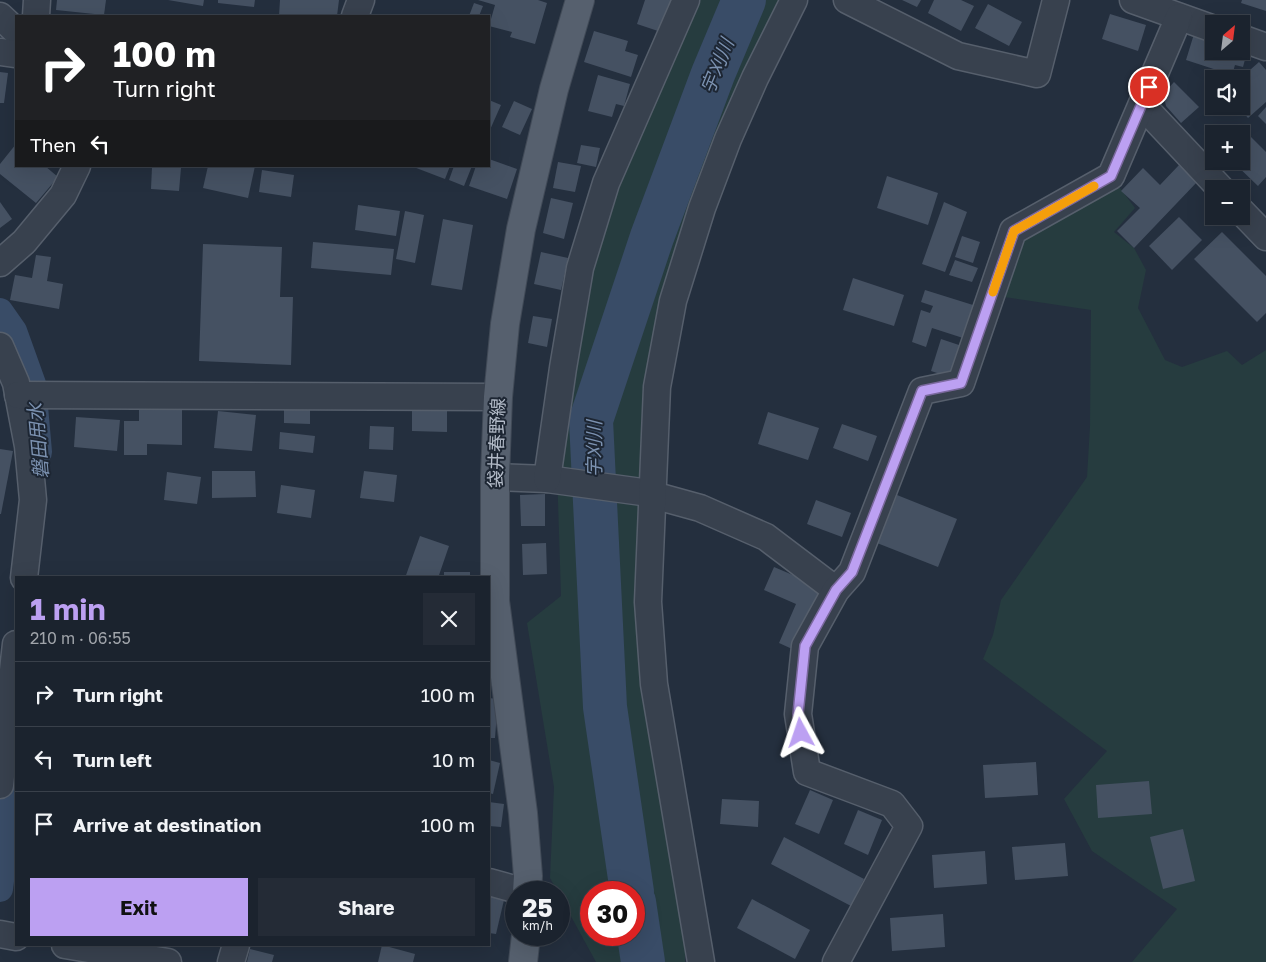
<!DOCTYPE html>
<html lang="en">
<head>
<meta charset="utf-8">
<style>
  body { margin:0; font-family:"Golos Text","Noto Sans JP",sans-serif; background:#242b36; color:#f1f3f6; height:100vh; display:flex; flex-direction:column; font-size:19px; white-space:nowrap }
  * { box-sizing:border-box; margin:0 }
  p { font-size:16px; color:#a0a4aa }
  .icon { flex:none; width:28px; height:28px; fill:none; stroke:currentColor; stroke-width:2; stroke-linecap:round; stroke-linejoin:round }
  .map { position:relative; flex:1; overflow:hidden }
  .drawer { position:absolute; left:15px; top:576px; width:475px; height:370px; display:flex; flex-direction:column; background:#1b232e; border-radius:0px; box-shadow:0 5px 20px #0002,0 0 0 1px #39404a }
  .drawer>* { flex:none }
  .guide { position:absolute; left:15px; top:15px; width:475px; height:152px; border-radius:0px; box-shadow:0 5px 20px #0002,0 0 0 1px #39404a; background:#202124; color:#fff; overflow:hidden }
  .needle { width:32px; rotate:28deg }
  .controls { position:absolute; left:1205px; top:15px; display:grid; gap:10px }
  .controls a { display:grid; place-items:center; width:45px; height:45px; border-radius:0px; background:#1b232e; box-shadow:0 5px 20px #0002,0 0 0 1px #39404a; font-size:25px }
  .speed { position:absolute; left:505px; top:881px; display:flex; gap:10px; font-size:25px; font-weight:700; text-align:center }
  .speed>* { display:grid; place-content:center; width:65px; height:65px; border-radius:50%; background:#1b232e; box-shadow:0 5px 20px #0002,0 0 0 1px #39404a; line-height:1 }
  .speed small { font-size:12px; font-weight:400 }
  .speed .limit { border:8px solid #d22; background:#fff; color:#111 }
  .pin { position:absolute; display:grid; place-items:center; width:42px; height:42px; color:#fff; margin:-21px; border:2px solid #fff; border-radius:50%; box-shadow:0 1px 5px #0007 }
  .me { position:absolute; width:55px; margin:-28px; rotate:355deg; stroke-linejoin:round; filter:drop-shadow(0 0 4px #0008) }
  .turn { display:flex; align-items:center; gap:18px; height:105px; padding:0 15px; font-size:22px }
  .turn .icon { width:65px; height:65px; stroke-width:2.5 }
  .turn b { display:block; font-size:35px; line-height:42px }
  .then { display:flex; align-items:center; height:48px; padding:0 15px; background:#0003; gap:10px; font-size:19px }
  .round { display:grid; place-items:center; flex:none; width:52px; height:52px; border-radius:0px; background:#242b36 }
  .summary { display:flex; align-items:center; justify-content:space-between; height:85px; padding:0 15px }
  h1 { font-size:30px; font-weight:700; line-height:38px; color:#bca0f2 }
  .action { display:flex; gap:10px; margin-top:auto; padding:10px 15px }
  .action a { flex:1; height:58px; border-radius:0px; background:#bca0f2; color:#111; font-size:20px; font-weight:700; line-height:58px; text-align:center }
  .action a+a { background:#242b36; color:#f1f3f6 }
  ul { padding:0; list-style:none }
  li { display:flex; align-items:center; gap:15px; height:65px; padding:0 15px; border-top:1px solid #39404a }
  li div { flex:1 }
  li b { display:block; font-size:19px }
  li em { font-style:normal }
  .map>svg:first-child { display:block }
  .green { fill:#263c3f; fill-rule:evenodd }
  .lines { fill:none; stroke-linecap:round; stroke-linejoin:round }
  .canal { stroke:#394c67; stroke-width:26 }
  .river { stroke:#394c67; stroke-width:44 }
  .building { fill:#455162 }
  .street-casing { stroke:#565f6c; stroke-width:29 }
  .primary-casing { stroke:#414a57; stroke-width:30 }
  .street { stroke:#38414e; stroke-width:26 }
  .primary { stroke:#56606e; stroke-width:28 }
  .route-casing { stroke:#7a689d; stroke-width:12 }
  .route { stroke:#bca0f2; stroke-width:9 }
  .slow { stroke:#f59e0b; stroke-width:9 }
  .labels { text-anchor:middle; stroke-width:4; stroke-linejoin:round; paint-order:stroke }
  .street-label { font-size:18px; fill:#b4bcc9; stroke:#1d2633 }
  .water-label { font-size:19px; font-style:italic; fill:#7c92b1; stroke:#1d2633 }
</style>
</head>
<body>
<div class="map">
<svg width="1266" height="962" viewBox="0 0 1266 962">
  <rect width="100%" height="100%" fill="#242f3e"/>
  <g class="green">
    <path d="M699,0H784L646,414L685,933V962H596L550,878L554,787L527,623L561,596L557,470L601,200ZM591,892H634V935H591Z"/>
    <path d="M1111,176L1135,208L1114,232L1134,248L1146,270L1138,308L1165,360L1182,367L1227,351L1242,365L1266,350V962H1132L1177,909L1092,851L1064,799L1107,751L983,659L993,635L1001,600L1087,477L1090,426L1091,310L1004,297L1020,227Z"/>
  </g>
  <g class="lines">
    <g class="canal">
      <path d="M0,311L14,331L33,384L39,452"/>
      <path d="M0,889L16,758"/>
    </g>
    <g class="river">
      <path d="M632,892L605,707L591,420L652,237L713,74L744,0"/>
      <path d="M634,902L643,962"/>
    </g>
  </g>
  <g class="building">
    <path d="M57,0H106L104,15L56,10Z"/>
    <path d="M168,0H204L203,6Z"/>
    <path d="M218,0H255L254,7L218,3Z"/>
    <path d="M280,0H339L337,16H279Z"/>
    <path d="M478,0H538L547,3L535,44L510,37L512,32L489,26L495,5Z"/>
    <path d="M645,0H672L661,32L637,24Z"/>
    <path d="M902,0H921L917,7Z"/>
    <path d="M934,0H961L974,6L961,31L928,13Z"/>
    <path d="M1242,0H1266V11L1241,3Z"/>
    <path d="M474,3L483,6L479,16H469Z"/>
    <path d="M988,4L1022,22L1009,46L975,28Z"/>
    <path d="M1110,14L1146,25L1138,51L1102,39Z"/>
    <path d="M594,31L628,41L625,51L638,55L631,77L584,62Z"/>
    <path d="M1194,34L1214,41V51L1247,52L1243,67L1235,65L1232,75L1186,60Z"/>
    <path d="M1259,62L1266,70V102L1248,118L1238,106H1241V78Z"/>
    <path d="M0,72L8,73L4,103H0Z"/>
    <path d="M598,75L630,84L624,106L616,104L612,117L588,111Z"/>
    <path d="M1174,82L1199,107L1181,123L1166,106L1163,94Z"/>
    <path d="M489,100L501,105L489,132Z"/>
    <path d="M514,101L532,109L520,135L502,127Z"/>
    <path d="M1266,107V124L1258,116Z"/>
    <path d="M1250,136L1266,152V177L1258,186L1232,161H1241V145Z"/>
    <path d="M16,144V166H45L58,177L36,203L0,174V164Z"/>
    <path d="M581,145L600,148L596,167L577,163Z"/>
    <path d="M489,159L517,169L507,199L469,186L476,166H489Z"/>
    <path d="M558,162L581,166L575,192L553,188Z"/>
    <path d="M1179,165L1197,182L1134,248L1117,231L1140,208L1121,191L1143,168L1160,185Z"/>
    <path d="M208,166H255L248,198L203,188Z"/>
    <path d="M411,166H450L445,179Z"/>
    <path d="M454,166H472L464,186L449,180Z"/>
    <path d="M152,167L181,168L179,191L151,189Z"/>
    <path d="M262,170L294,175L291,197L259,192Z"/>
    <path d="M887,176L938,193L928,225L877,208Z"/>
    <path d="M551,198L573,203L564,239L543,233Z"/>
    <path d="M0,202L12,219L0,228Z"/>
    <path d="M944,202L967,212L945,272L922,264Z"/>
    <path d="M358,205L400,211L396,236L355,230Z"/>
    <path d="M405,211L424,215L415,263L396,259Z"/>
    <path d="M1179,217L1202,240L1172,270L1149,246Z"/>
    <path d="M443,219L473,225L462,290L431,285Z"/>
    <path d="M1222,232L1266,276V313L1257,322L1194,259Z"/>
    <path d="M962,236L980,242L973,263L955,257Z"/>
    <path d="M313,242L394,249L391,275L311,268Z"/>
    <path d="M203,244L282,247L280,297H293L291,365L199,361Z"/>
    <path d="M541,252L568,258L561,290L534,284Z"/>
    <path d="M36,255L51,257L47,281L63,284L59,309L10,300L15,275L32,278Z"/>
    <path d="M955,260L978,268L972,282L949,275Z"/>
    <path d="M853,278L904,295L894,326L843,310Z"/>
    <path d="M925,290L973,305L963,338L932,328L926,347L912,342L921,310L930,313L933,306L921,302Z"/>
    <path d="M533,316L552,319L547,347L528,343Z"/>
    <path d="M941,339L962,346L952,378L931,371Z"/>
    <path d="M284,406L310,408V424L284,423Z"/>
    <path d="M139,410H182V445L147,444V455H124V421H139Z"/>
    <path d="M412,410H447V432L412,431Z"/>
    <path d="M218,411L256,415L252,451L214,448Z"/>
    <path d="M768,412L819,428L808,460L758,444Z"/>
    <path d="M76,417L120,420L117,451L74,447Z"/>
    <path d="M842,424L877,436L868,461L833,448Z"/>
    <path d="M370,426L394,427L393,450L369,449Z"/>
    <path d="M280,432L315,436L313,453L279,449Z"/>
    <path d="M0,449L13,451L1,514H0Z"/>
    <path d="M212,471H255L256,497L212,498Z"/>
    <path d="M364,471L397,475L394,502L360,498Z"/>
    <path d="M167,472L201,477L197,504L164,500Z"/>
    <path d="M281,485L315,490L311,518L277,513Z"/>
    <path d="M545,494V526H521L520,495Z"/>
    <path d="M897,495L957,519L938,567L877,543Z"/>
    <path d="M816,500L851,513L842,537L807,524Z"/>
    <path d="M420,536L449,546L438,578H405Z"/>
    <path d="M546,543L547,574L523,575L522,544Z"/>
    <path d="M774,567L828,590L801,653L779,643L796,604L764,590Z"/>
    <rect x="444" y="572" width="26" height="6"/>
    <path d="M489,698L498,699L495,738H489Z"/>
    <path d="M489,760L500,763L493,794L489,793Z"/>
    <path d="M1036,762L1038,795L985,798L983,765Z"/>
    <path d="M1149,781L1152,814L1098,818L1096,785Z"/>
    <path d="M810,790L833,800L819,834L795,824Z"/>
    <path d="M722,799L759,801L758,827L720,824Z"/>
    <path d="M489,802L504,804L501,827L489,826Z"/>
    <path d="M858,810L882,820L868,855L844,844Z"/>
    <path d="M1183,829L1195,881L1163,889L1150,837Z"/>
    <path d="M784,837L864,879L851,906L771,864Z"/>
    <path d="M1065,843L1068,876L1015,880L1012,847Z"/>
    <path d="M985,851L987,884L934,888L932,855Z"/>
    <path d="M489,896L504,900L496,934L489,933Z"/>
    <path d="M752,899L810,930L795,959L737,928Z"/>
    <path d="M943,914L945,947L892,951L890,918Z"/>
    <path d="M382,945L415,954L413,962H378Z"/>
    <path d="M250,949L274,955L272,962H247Z"/>
  </g>
  <g class="lines">
    <g class="street-casing">
      <g id="street">
        <path d="M847,0L958,56L1037,74L1056,0"/>
        <path d="M1133,0L1214,29"/>
        <path d="M0,16L16,31"/>
        <path d="M36,16L37,0"/>
        <path d="M355,16L361,0"/>
        <path d="M1241,38L1266,47"/>
        <path d="M0,52L16,54"/>
        <path d="M1142,105L1221,189"/>
        <path d="M1241,211L1266,237"/>
        <path d="M0,263L24,242L63,195L77,166"/>
        <path d="M0,346L16,383L28,446L33,500L24,578"/>
        <path d="M18,395L498,397"/>
        <path d="M495,477L547,479L642,492L700,508L766,537L836,590"/>
        <path d="M547,479L563,368L580,268L606,183L686,0"/>
        <path d="M0,785L16,644"/>
        <path d="M489,882L525,892"/>
        <path d="M0,934L16,937"/>
        <path d="M65,945L168,962"/>
        <path d="M231,962L236,945"/>
        <path d="M701,962L654,684L648,602L657,387L673,301L702,208L728,139L755,78L794,0"/>
        <path d="M836,962L909,826L892,804L807,772L798,714L805,646L836,590L852,572L922,391L961,383L1013,231L1111,176L1179,17"/>
      </g>
    </g>
    <g class="primary-casing">
      <g id="primary">
        <path d="M527,892L528,876L523,813L495,601V477L498,397L505,324L521,229L554,89L580,0"/>
        <path d="M523,962L526,935"/>
      </g>
    </g>
    <use href="#street" class="street"/>
    <use href="#primary" class="primary"/>
  </g>
  <g class="lines">
    <g class="route-casing">
      <path id="route" d="M801,733L798,714L805,646L836,590L852,572L922,391L961,383L1014,231L1111,176L1149,87"/>
    </g>
    <use href="#route" class="route"/>
    <path class="slow" d="M993,292L1014,231L1094,186"/>
  </g>
  <g class="labels">
    <g class="street-label">
      <text transform="translate(497 443) rotate(-88)" y="6">袋井春野線</text>
    </g>
    <g class="water-label">
      <text transform="translate(717 66) rotate(-68)" y="7">宇刈川</text>
      <text transform="translate(38 441) rotate(-95)" y="7">磐田用水</text>
      <text transform="translate(594 449) rotate(-90)" y="7">宇刈川</text>
    </g>
  </g>
</svg>
<div class="controls">
<a><svg class="needle" viewBox="-14 -14 28 28"><path d="M0-13l5 13h-10z" fill="#e53935"/><path d="M0 13l5-13h-10z" fill="#a0a4aa"/></svg></a>
<a><svg class="icon" aria-label="sound" viewBox="0 0 24 24"><path d="M4 9h4l5-4v14l-5-4H4zM17 9q2 3 0 6"/></svg></a>
<a>+</a>
<a>−</a>
</div>
<div class="speed"><div>25<small>km/h</small></div><div class="limit">30</div></div>
<div class="pin" style="left:1149px;top:87px;background:#d93025"><svg class="icon" aria-label="arrive" viewBox="0 0 24 24"><path d="M6 21V4h12l-3 4 3 4H6"/></svg></div>
<svg class="me" style="left:801px;top:733px" viewBox="-20 -20 40 40"><path d="M0-17L14 15 0 8-14 15z" fill="#bca0f2" stroke="#fff" stroke-width="4"/></svg>
<div class="guide">
<div class="turn"><svg class="icon" aria-label="right" viewBox="0 0 24 24"><path d="M7 20v-9h11M14 6l5 5-5 5"/></svg><div><b>100 m</b>Turn right</div></div>
<div class="then">Then<svg class="icon" aria-label="left" viewBox="0 0 24 24"><path d="M17 20v-9H6M10 6l-5 5 5 5"/></svg></div>
</div>
<section class="drawer">
<div class="summary"><div><h1>1 min</h1><p>210 m · 06:55</p></div><a class="round"><svg class="icon" aria-label="close" viewBox="0 0 24 24"><path d="M6 6l12 12M18 6L6 18"/></svg></a></div>
<ul>
<li><svg class="icon" aria-label="right" viewBox="0 0 24 24"><path d="M7 20v-9h11M14 6l5 5-5 5"/></svg><div><b>Turn right</b></div><em>100 m</em></li>
<li><svg class="icon" aria-label="left" viewBox="0 0 24 24"><path d="M17 20v-9H6M10 6l-5 5 5 5"/></svg><div><b>Turn left</b></div><em>10 m</em></li>
<li><svg class="icon" aria-label="arrive" viewBox="0 0 24 24"><path d="M6 21V4h12l-3 4 3 4H6"/></svg><div><b>Arrive at destination</b></div><em>100 m</em></li>
</ul>
<div class="action"><a>Exit</a><a>Share</a></div>
</section>
</div>
</body>
</html>
